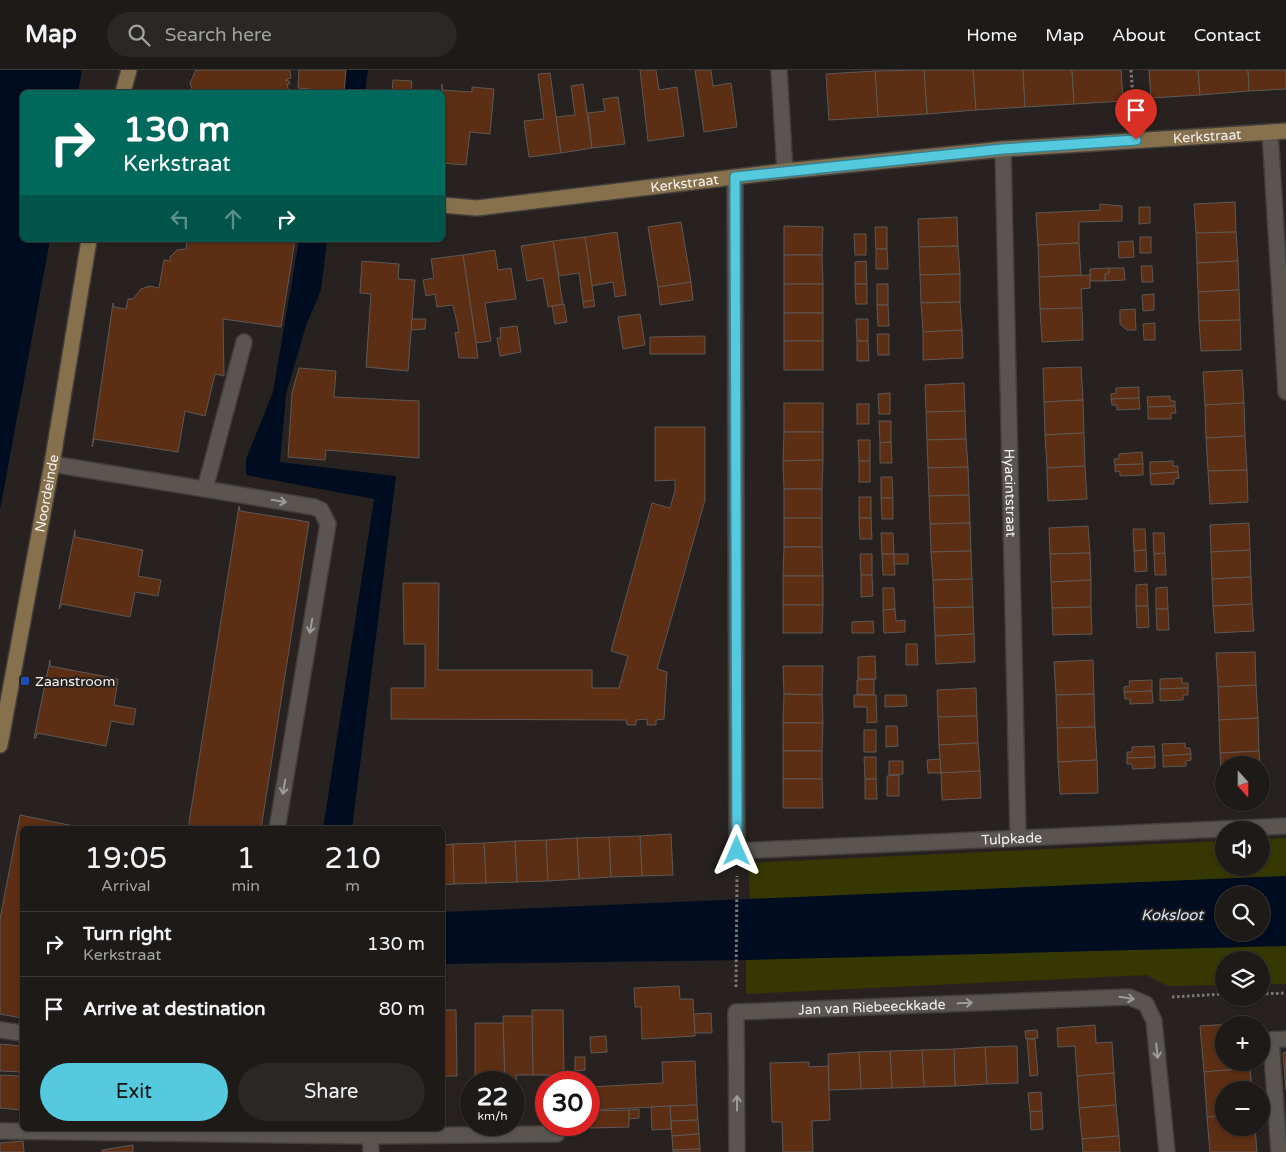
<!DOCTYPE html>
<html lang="en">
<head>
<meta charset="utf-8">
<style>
  body { margin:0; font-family:"Varela Round",sans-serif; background:#2a2724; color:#f1f3f6; height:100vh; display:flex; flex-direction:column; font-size:19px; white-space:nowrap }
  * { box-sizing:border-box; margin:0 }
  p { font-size:16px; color:#a0a1a1 }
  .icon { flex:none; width:28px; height:28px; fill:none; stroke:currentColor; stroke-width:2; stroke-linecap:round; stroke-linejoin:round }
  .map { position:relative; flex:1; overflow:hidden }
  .sheet { position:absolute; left:20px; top:756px; width:425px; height:305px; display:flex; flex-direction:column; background:#1d1a17; border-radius:8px; box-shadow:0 1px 4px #0004,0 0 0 1px #3b3836 }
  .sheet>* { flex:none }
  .top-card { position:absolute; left:20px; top:20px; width:425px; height:152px; border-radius:8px; box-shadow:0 1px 4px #0004,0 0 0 1px #3b3836; background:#00695c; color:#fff; overflow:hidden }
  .needle { width:32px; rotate:159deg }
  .buttons { position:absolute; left:1215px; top:686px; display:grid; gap:10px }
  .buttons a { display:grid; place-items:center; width:55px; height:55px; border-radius:50%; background:#1d1a17; box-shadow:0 1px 4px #0004,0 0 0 1px #3b3836; font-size:25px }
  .speed { position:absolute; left:460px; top:1001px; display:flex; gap:10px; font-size:25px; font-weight:700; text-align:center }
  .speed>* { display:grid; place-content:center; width:65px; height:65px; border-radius:50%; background:#1d1a17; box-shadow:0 1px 4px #0004,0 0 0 1px #3b3836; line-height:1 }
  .speed small { font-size:12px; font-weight:400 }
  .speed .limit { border:8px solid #d22; background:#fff; color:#111 }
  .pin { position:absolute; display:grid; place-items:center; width:42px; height:42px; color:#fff; margin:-51px -21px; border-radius:50% 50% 50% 0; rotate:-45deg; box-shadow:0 0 5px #0007 }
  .pin .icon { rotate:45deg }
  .me { position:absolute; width:55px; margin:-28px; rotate:0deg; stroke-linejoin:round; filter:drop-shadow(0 0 4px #0008) }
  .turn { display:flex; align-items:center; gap:18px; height:105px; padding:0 20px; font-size:22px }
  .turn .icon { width:65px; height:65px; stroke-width:2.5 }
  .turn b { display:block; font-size:35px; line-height:42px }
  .lanes { display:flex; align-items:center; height:48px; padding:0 20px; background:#0003; justify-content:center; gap:25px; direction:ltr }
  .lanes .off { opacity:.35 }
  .eta { display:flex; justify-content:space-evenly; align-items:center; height:85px; text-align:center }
  .eta b { font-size:30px; font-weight:600; line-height:35px }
  .action { display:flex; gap:10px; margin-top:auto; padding:10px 20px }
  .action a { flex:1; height:58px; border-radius:30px; background:#55cadf; color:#111; font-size:20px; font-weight:600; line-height:58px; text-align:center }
  .action a+a { background:#2a2724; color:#f1f3f6 }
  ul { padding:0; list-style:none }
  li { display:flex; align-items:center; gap:15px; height:65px; padding:0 20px; border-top:1px solid #3b3836 }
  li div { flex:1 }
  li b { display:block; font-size:19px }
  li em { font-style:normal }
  header { display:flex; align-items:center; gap:30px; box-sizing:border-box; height:70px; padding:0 25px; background:#1d1a17; border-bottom:1px solid #3b3836 }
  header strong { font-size:24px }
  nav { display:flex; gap:28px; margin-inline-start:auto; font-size:18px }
  .search { width:350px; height:45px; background:#2a2724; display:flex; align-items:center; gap:12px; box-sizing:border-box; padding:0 18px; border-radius:28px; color:#a0a1a1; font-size:19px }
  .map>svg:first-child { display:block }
  .green { fill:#363802 }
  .water { fill:#000c20; fill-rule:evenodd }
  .building { fill:#5c2e13; stroke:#5e5855 }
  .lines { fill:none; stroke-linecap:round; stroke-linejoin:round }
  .lane-casing { stroke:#423e3c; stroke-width:18 }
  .street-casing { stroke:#423e3c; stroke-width:18 }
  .secondary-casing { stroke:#423e3c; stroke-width:18 }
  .path { stroke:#7c7875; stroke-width:3; stroke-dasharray:2.5 2.5; stroke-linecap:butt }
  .lane { stroke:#5a5551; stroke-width:15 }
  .street { stroke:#5a5551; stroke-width:15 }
  .secondary { stroke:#87704c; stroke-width:15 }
  .oneway { stroke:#9f9b98 }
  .route-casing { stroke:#378391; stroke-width:12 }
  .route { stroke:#55cadf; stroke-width:9 }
  .transit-dot { fill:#1a4fb4; stroke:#27221f; stroke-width:2 }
  .labels { text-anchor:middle; stroke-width:4; stroke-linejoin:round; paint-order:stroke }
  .street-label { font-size:14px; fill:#f4f1ef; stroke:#27221f }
  .poi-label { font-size:14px; fill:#f4f1ef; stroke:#27221f; text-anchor:start }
  .water-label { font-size:15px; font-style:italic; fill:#d5e7f9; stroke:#27221f }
</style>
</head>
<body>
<header>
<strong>Map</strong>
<div class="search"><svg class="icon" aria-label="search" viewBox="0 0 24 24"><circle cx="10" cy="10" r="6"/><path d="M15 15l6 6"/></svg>Search here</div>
<nav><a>Home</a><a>Map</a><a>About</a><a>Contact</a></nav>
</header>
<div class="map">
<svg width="1286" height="1082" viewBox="0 0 1286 1082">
  <rect width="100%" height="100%" fill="#27221f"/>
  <g class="green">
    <path d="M1286,768V806L750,830L748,793L1224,771V798H1261V769Z"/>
    <path d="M1286,876V914H1261V890H1224V915L1168,916L1146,905L746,924V890Z"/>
  </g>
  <g class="water">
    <path d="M0,0H82L78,22H22V170H50L0,440Z"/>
    <path d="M346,0H368L365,22H344Z"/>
    <path d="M299,170H327L321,220L306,256L286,324L280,392L396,406L352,759H323L374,429L246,405V389L273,322Z"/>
    <path d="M1286,806V876L746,890L443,894V842ZM1224,825H1261V862H1224Z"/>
  </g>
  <g class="building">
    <path d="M196,0H290L291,8L285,10L289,11L290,14H287L289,22H193L190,13Z"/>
    <path d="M299,0H346L344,22H311V19L298,18Z"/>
    <path d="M640,0H656L659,20L677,17L684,66L648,71Z"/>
    <path d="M695,0H711L713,16L731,13L737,57L704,62Z"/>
    <path d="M924,0H973L976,40L927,44Z"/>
    <path d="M924,0L927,44L878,47L875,1Z"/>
    <path d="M973,0H1023L1025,37L976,40Z"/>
    <path d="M1023,0H1072L1074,34L1025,37Z"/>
    <path d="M1072,0H1121L1123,31L1074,34Z"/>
    <path d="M1149,0H1198L1200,25L1151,28Z"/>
    <path d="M1198,0H1248L1249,21L1200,25Z"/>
    <path d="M1248,0H1286V19L1249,21Z"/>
    <path d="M875,1L878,47L829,50L826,4Z"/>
    <path d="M550,3L561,83L529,87L524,51L544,49L538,4Z"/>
    <path d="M393,10L412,11L411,22H392Z"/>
    <path d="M442,14V20L472,22V17L494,19L490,64L470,62L466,95L442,93Z"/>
    <path d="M583,14L592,78L561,83L556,47L575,45L571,16Z"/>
    <path d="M618,27L625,74L592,78L588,43L605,41L603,29Z"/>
    <path d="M1235,132L1236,162L1196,163L1194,134Z"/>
    <path d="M1100,134L1122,136V151L1079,152V173L1038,175L1036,143L1100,140Z"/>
    <path d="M1139,137H1150V153L1139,154Z"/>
    <path d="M957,147L958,176L919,177L918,149Z"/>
    <path d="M681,152L691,212L658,217L648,157Z"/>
    <path d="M784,156L823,157L822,185H784Z"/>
    <path d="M875,157H887V179H876Z"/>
    <path d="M617,162L626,225L615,227L613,212L592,216L585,167Z"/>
    <path d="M1236,162L1238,191L1197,193L1196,163Z"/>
    <path d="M854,164H866V185H855Z"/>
    <path d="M585,167L594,230L583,232L579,203L559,206L553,171Z"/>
    <rect x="1140" y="167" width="11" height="16"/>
    <path d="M187,170H295L281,257L223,249L224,306L215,304L205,346L185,341L178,382L94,369L92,377L113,233L114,237L126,239L128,229H133L141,219L150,216L159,218L164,190L170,191V187L177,180L186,179Z"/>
    <path d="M553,171L563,235L548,237L543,208L527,211L521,176Z"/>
    <path d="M1133,171L1134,187L1119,188L1118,172Z"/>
    <path d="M1079,173L1081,205L1039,207L1038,175Z"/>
    <path d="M958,176L960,204L920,205L919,177Z"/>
    <path d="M876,179H887L888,199H876Z"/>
    <path d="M495,180L498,200L511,198L516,229L485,233L491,271L476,273L463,185Z"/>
    <path d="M463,185L476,273L478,288H459L455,263L459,262L453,235L437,237L435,224L426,226L423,210L434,208L431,189Z"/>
    <path d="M784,185H822L823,214H784Z"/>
    <path d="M362,191L399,194L398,209L415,210L408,301L366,297L371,224L360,223Z"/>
    <path d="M866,191L867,214H855V192Z"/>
    <path d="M1238,191L1239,220L1198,222L1197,193Z"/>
    <path d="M1141,196H1152L1153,212H1142Z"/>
    <path d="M1109,198H1124L1125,210L1105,211V204L1109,203Z"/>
    <path d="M1109,198V203L1105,204V211H1090V199Z"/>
    <path d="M960,204V232L921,233L920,205Z"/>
    <path d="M1090,205V218L1081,219L1082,238L1040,239L1039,207Z"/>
    <path d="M691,212L693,230L660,235L658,217Z"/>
    <rect x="784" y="214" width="39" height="29"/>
    <path d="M855,214H867V234H856Z"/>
    <rect x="877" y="214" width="11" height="21"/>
    <path d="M1239,220L1240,250L1199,251L1198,222Z"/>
    <path d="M1154,224V240L1143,241L1142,225Z"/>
    <path d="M594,230L595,236L584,238L583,232Z"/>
    <path d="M960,232L962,260L923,262L921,233Z"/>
    <path d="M564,234L567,252L555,254L552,236Z"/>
    <path d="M877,235H888L889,256H878Z"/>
    <path d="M1082,238L1083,270L1042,272L1040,239Z"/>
    <path d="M1135,239L1136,260H1127L1120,254V240Z"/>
    <rect x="784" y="243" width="39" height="28"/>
    <path d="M640,244L645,275L623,279L618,247Z"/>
    <path d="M412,249H426L425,259L411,260Z"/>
    <path d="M856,249H868V271H857Z"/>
    <path d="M1240,250L1241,280L1201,281L1199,251Z"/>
    <path d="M1155,253V270H1144L1143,254Z"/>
    <path d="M517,256L521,282L500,286L497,268H501L500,258Z"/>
    <path d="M962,260L963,288L923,290V262Z"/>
    <path d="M877,264H889V285H878Z"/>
    <path d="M705,266V284H650V267Z"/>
    <rect x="784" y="271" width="39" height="29"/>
    <path d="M857,271H868L869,291H857Z"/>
    <path d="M1081,297L1083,330L1044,332L1043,298Z"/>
    <path d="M299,298L336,301L334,327L419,331V388L326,380L325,390L288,387L292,323Z"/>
    <path d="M1242,300L1244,333L1205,335L1203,302Z"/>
    <path d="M964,313L965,341L926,342L925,315Z"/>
    <path d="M1139,317V328L1111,329V324L1116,323V318Z"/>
    <path d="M890,323V344H879L878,324Z"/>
    <path d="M1170,326V331H1175V336L1148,337L1147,327Z"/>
    <path d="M1139,328L1140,339L1117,340V335H1112L1111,329Z"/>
    <path d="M1083,330L1084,363L1045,365L1044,332Z"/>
    <rect x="784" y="333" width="39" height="29"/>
    <path d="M1244,333L1245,366L1206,368L1205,335Z"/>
    <rect x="857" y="334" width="12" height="20"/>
    <path d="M1175,336L1176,343H1171V349H1148V337Z"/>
    <path d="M965,341L966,369L927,370L926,342Z"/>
    <path d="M879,351H891V372L880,373Z"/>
    <path d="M655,357H705V430L657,599L667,602L664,649L656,650V655H647V649L636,650V655H627L626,650L391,649V618H425V574H404L403,513H439L438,600H592V618H619L628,586L611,581L652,433L670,438L675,421V410L655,411Z"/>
    <path d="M784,362H823V390L783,391Z"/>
    <path d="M1084,363L1085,396L1047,398L1045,365Z"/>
    <path d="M1245,366L1247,400L1208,401L1206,368Z"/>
    <path d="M966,369L968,397L928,398L927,370Z"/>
    <path d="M858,370H870V391H859Z"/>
    <path d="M891,372L892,393H880V373Z"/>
    <path d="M1142,382L1143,394L1115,395L1114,389H1119V384Z"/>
    <path d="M823,390L822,419H784L783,391Z"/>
    <rect x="859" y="391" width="11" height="21"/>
    <path d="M1173,391V396H1178V402L1150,404V392Z"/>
    <path d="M1143,394V405L1120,406V401L1115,402V395Z"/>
    <path d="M1085,396L1087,429L1048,431L1047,398Z"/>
    <path d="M968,397L969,425L929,426L928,398Z"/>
    <path d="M1247,400L1248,432L1210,434L1208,401Z"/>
    <path d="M1178,402L1179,408L1174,409V414L1151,415L1150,404Z"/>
    <path d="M881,407H892L893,428H881Z"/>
    <rect x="784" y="419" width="38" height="29"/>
    <path d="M969,425L970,453L930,454L929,426Z"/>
    <rect x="859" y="427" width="12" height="21"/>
    <path d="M881,428H893V449H882Z"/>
    <path d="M239,436L240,441L309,452L261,759H188Z"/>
    <rect x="784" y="448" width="38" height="29"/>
    <path d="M859,448H871L872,469H860Z"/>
    <path d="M970,453L971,481L931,482L930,454Z"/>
    <path d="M1249,453L1250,480L1211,482L1210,455Z"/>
    <path d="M1088,456L1090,483L1050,484L1049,458Z"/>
    <path d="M1133,459H1145L1146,480L1134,481Z"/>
    <path d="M75,460V467L143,480L138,506L161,510L158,526L135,522L130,547L62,534L59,539Z"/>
    <path d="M881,463H893L894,484H882Z"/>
    <path d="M1153,463H1164L1165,483L1154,484Z"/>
    <path d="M784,477H822L823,506H783Z"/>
    <path d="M1146,480L1147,501L1135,502L1134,481Z"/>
    <path d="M1250,480L1251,507L1212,509L1211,482Z"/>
    <path d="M971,481L972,509L933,510L931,482Z"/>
    <path d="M1090,483L1091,510L1051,512L1050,484Z"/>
    <path d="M1165,483L1166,505H1155L1154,484Z"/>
    <path d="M860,484H872V505H861Z"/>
    <path d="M882,484H894L895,505H883Z"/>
    <rect x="894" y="484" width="14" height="10"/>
    <path d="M861,505H872L873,526L861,527Z"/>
    <rect x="783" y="506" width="40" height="29"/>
    <path d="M1251,507L1252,534L1213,536L1212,509Z"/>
    <path d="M972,509L973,537L934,538L933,510Z"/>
    <path d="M1091,510V537L1052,538L1051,512Z"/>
    <path d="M1147,514L1148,536H1136V515Z"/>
    <path d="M1167,517L1168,539H1156V518Z"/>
    <path d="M883,518H894L895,539L883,540Z"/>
    <path d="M1252,534L1254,561L1215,563L1213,536Z"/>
    <path d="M783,535H823L822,563H783Z"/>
    <path d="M1136,536H1148L1149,557L1137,558Z"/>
    <path d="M973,537L974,564L935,566L934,538Z"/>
    <path d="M1091,537L1092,564L1053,565L1052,538Z"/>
    <path d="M895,539L896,551L905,550V562L884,563L883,540Z"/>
    <path d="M1156,539H1168L1169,560H1157Z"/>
    <path d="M873,551L874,563H852V552Z"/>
    <path d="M974,564L975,592L936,594L935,566Z"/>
    <path d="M906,574H917L918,595H906Z"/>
    <path d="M1255,582L1256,615L1218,617L1216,583Z"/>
    <path d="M875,586L876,609H858V587Z"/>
    <path d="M50,590V596L118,609L114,635L136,639L133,655L111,651L106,676L37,663L36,668H34Z"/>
    <path d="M1093,590L1094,624L1056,625L1054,592Z"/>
    <path d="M783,596H823L822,625L784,624Z"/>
    <path d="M1182,608V613H1188V618L1160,619V609Z"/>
    <path d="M874,609V625L857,624V610Z"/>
    <path d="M1152,610V621L1124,622V617L1130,616L1129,611Z"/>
    <path d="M1256,615L1258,648L1219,650L1218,617Z"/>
    <path d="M976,618L977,646L938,647L937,620Z"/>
    <path d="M1188,618V625H1183V630L1160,631V619Z"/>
    <path d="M1152,621L1153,633L1130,634V629H1125L1124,622Z"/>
    <path d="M784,624L822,625L823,653H783Z"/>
    <path d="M1094,624L1095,657L1057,658L1056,625Z"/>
    <path d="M854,625H876L877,652L867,653V637H854Z"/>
    <path d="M885,625H906L907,636L885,637Z"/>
    <path d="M977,646L978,673L939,675L938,647Z"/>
    <path d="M1258,648L1259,681L1220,683L1219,650Z"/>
    <path d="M783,653H823L822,681H783Z"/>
    <path d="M886,656H897L898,676L886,677Z"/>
    <path d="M1095,657L1097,690L1058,692L1057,658Z"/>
    <rect x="864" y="660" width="12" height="22"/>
    <path d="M978,673L980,701L941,703L939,675Z"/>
    <path d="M1185,673V678H1190L1191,684L1163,686L1162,674Z"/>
    <path d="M1154,676L1155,687L1127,688V682H1132V677Z"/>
    <rect x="783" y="681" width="39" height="28"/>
    <path d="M1259,681L1260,695H1224L1222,716L1220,683Z"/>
    <path d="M1191,684V690L1186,691V696L1163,697V686Z"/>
    <path d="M864,687H876V709H865Z"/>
    <path d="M1155,687V698L1133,699L1132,694H1127V688Z"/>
    <path d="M940,689L941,703H928L927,690Z"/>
    <path d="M1097,690L1098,723L1060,724L1058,692Z"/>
    <path d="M889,691H903V704L889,705Z"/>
    <path d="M980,701L981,728L942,730L941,703Z"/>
    <path d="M899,705V726H887V706Z"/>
    <path d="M783,709H822L823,738H783Z"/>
    <path d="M865,709H876L877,729H865Z"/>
    <path d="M20,745L88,759H22V948L0,944V849Z"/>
    <path d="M671,764L673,805L642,806L640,766Z"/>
    <path d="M640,766L642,806L611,807L609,767Z"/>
    <path d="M609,767L611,807L579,809L577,768Z"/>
    <path d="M577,768L579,809L548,811L546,770Z"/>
    <path d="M546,770L548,811L517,812L515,771Z"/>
    <path d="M515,771L517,812L486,813L484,773Z"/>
    <path d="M484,773L486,813L454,814L453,774Z"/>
    <path d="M453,774L454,814L442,815V775Z"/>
    <path d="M679,916L680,929H693L695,966L642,969L641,937H635L634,918Z"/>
    <path d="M442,940H456L457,1006H442Z"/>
    <path d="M532,940H563L564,1005H533Z"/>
    <path d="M711,943L712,963H695L694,944Z"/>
    <path d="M503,946H532L533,1005H516L518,1033H514V1012H505Z"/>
    <path d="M475,953H503L505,1012H493L494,1006H475Z"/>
    <path d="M1247,953V955H1224V992H1250V998L1204,1002L1200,956Z"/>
    <path d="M1095,955L1096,973L1112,972L1114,1003L1077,1006L1075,976L1058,977L1057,958Z"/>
    <path d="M1037,960L1038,968L1026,969L1025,961Z"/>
    <path d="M606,966L607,982L591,983L590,967Z"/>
    <path d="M1027,969H1035L1038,1005L1030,1006Z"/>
    <path d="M0,974L22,976V1002L0,1001Z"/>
    <path d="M1017,976L1018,1013L987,1014L985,977Z"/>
    <path d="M985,977L987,1014L955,1016L954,979Z"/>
    <path d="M954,979L955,1016L924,1017L922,980Z"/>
    <path d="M922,980L924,1017L892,1018L890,981Z"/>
    <path d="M890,981L892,1018L861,1019L859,982Z"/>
    <path d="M859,982L861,1019L829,1020L828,984Z"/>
    <path d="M1286,982V1020L1283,983Z"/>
    <path d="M575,987H585V1000L575,1001Z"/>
    <path d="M695,991L697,1035L589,1040V1017L663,1013L662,992Z"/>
    <path d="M809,992V997L828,996L830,1050L812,1051L813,1082H783L782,1052H772L770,993Z"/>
    <path d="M1250,998L1252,1020H1224V1046L1207,1047L1204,1002Z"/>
    <path d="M1114,1003L1116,1035L1079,1038L1077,1006Z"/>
    <path d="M0,1005L22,1006V1040L0,1038Z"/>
    <path d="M1041,1022L1042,1041L1030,1042L1028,1023Z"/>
    <path d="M697,1035L698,1050L671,1051L670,1036Z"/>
    <path d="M1116,1035L1119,1066L1082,1069L1079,1038Z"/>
    <path d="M670,1036L671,1059L652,1060L651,1037Z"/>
    <path d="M639,1039V1048L629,1049V1040Z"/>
    <path d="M629,1040V1057L591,1058L590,1041Z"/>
    <path d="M1042,1041L1043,1059L1031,1060L1030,1042Z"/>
    <path d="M1224,1046V1058H1255L1257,1082H1210L1207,1047Z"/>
    <path d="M698,1050L699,1064L672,1066L671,1051Z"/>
    <path d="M699,1064L700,1079L673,1080L672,1066Z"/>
    <path d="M1119,1066L1120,1082H1083L1082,1069Z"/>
    <path d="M23,1071L24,1082H0V1073Z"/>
    <path d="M133,1075V1082H102V1080Z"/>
    <path d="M700,1079V1082H673V1080Z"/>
  </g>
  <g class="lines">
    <g class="lane-casing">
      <g id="lane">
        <path d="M205,419L244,272"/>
        <path d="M370,1066L371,1082"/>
      </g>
    </g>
    <g class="street-casing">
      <g id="street">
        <path d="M779,0L785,101"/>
        <path d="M1270,62L1286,322"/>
        <path id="s1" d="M1003,79L1018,767"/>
        <path id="s2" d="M735,107L737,781L1286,756"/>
        <path d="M52,394L314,437L321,440L328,454L277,759"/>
        <path d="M0,960L22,963"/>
        <path d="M0,1061L370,1066L557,1064"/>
        <path id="s3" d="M737,1082L736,942L1129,927L1146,934L1154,951L1167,1082"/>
        <path d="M1279,1082L1271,970L1286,969"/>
      </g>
    </g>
    <g class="secondary-casing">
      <g id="secondary">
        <path d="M123,22L129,0"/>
        <path id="s4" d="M442,135L477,138L785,101L1003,79L1286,61"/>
        <path id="s5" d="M0,675L52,394L89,170"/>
      </g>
    </g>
    <g class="path">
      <path d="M1131,0L1134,44"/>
      <path d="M736,917L737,806"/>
      <path d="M1261,924L1286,923"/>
      <path d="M1172,927L1224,924"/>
    </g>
    <use href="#lane" class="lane"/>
    <use href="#street" class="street"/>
    <use href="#secondary" class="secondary"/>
  </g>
  <defs><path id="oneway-shaft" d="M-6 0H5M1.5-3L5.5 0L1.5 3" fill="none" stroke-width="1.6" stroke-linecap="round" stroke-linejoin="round" transform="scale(1.25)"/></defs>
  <g class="oneway">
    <use href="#oneway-shaft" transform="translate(279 431) rotate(9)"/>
    <use href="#oneway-shaft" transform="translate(311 556) rotate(100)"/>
    <use href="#oneway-shaft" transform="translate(284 717) rotate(100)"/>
    <use href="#oneway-shaft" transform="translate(1127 928) rotate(9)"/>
    <use href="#oneway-shaft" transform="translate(965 933) rotate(-2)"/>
    <use href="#oneway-shaft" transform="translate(1157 981) rotate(84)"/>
    <use href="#oneway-shaft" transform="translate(737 1033) rotate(-90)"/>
  </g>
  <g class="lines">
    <g class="route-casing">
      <path id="route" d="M737,781L735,107L1003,79L1136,70"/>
    </g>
    <use href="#route" class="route"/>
  </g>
  <rect class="transit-dot" x="20" y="606" width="10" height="10" rx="2.5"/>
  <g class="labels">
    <g class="street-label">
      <text dy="5" stroke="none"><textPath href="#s4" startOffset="769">Kerkstraat</textPath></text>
      <text dy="5" stroke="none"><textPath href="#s4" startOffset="244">Kerkstraat</textPath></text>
      <text dy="5" stroke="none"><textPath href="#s5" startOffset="256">Noordeinde</textPath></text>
      <text dy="5" stroke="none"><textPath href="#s1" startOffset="344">Hyacintstraat</textPath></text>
      <text dy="5" stroke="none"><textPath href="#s2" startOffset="949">Tulpkade</textPath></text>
      <text dy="5" stroke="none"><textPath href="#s3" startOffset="276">Jan van Riebeeckkade</textPath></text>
    </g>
    <g class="poi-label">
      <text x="35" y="616">Zaanstroom</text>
    </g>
    <g class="water-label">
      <text x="1172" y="850">Koksloot</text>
    </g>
  </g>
</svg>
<div class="buttons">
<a><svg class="needle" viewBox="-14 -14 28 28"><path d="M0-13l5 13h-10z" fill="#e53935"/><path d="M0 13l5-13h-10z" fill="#a0a1a1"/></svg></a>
<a><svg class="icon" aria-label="sound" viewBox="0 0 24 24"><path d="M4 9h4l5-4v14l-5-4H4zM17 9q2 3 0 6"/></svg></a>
<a><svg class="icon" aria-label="search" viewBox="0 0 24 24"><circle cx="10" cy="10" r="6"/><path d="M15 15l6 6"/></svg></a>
<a><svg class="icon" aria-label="layers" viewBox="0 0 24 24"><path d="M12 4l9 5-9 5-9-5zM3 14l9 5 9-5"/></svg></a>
<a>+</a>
<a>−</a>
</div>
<div class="speed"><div>22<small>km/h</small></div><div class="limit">30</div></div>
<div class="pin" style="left:1136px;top:70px;background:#d93025"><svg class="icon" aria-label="arrive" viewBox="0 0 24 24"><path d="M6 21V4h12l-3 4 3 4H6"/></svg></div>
<svg class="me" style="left:737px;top:781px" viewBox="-20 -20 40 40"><path d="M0-17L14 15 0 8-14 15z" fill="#55cadf" stroke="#fff" stroke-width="4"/></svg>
<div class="top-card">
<div class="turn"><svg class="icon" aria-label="right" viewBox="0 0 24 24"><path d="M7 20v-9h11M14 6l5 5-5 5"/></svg><div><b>130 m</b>Kerkstraat</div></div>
<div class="lanes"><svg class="icon off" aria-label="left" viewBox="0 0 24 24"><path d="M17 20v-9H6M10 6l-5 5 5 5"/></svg><svg class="icon off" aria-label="ahead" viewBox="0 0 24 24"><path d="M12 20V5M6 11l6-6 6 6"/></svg><svg class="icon" aria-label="right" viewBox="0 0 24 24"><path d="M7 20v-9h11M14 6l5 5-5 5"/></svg></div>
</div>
<section class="sheet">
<div class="eta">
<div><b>19:05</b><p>Arrival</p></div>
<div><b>1</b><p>min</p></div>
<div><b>210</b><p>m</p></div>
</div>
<ul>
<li><svg class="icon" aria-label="right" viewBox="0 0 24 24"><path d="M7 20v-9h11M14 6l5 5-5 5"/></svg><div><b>Turn right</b><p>Kerkstraat</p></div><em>130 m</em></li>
<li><svg class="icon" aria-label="arrive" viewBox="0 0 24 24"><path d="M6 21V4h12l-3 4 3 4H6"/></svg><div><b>Arrive at destination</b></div><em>80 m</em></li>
</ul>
<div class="action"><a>Exit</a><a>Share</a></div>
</section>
</div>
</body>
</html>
